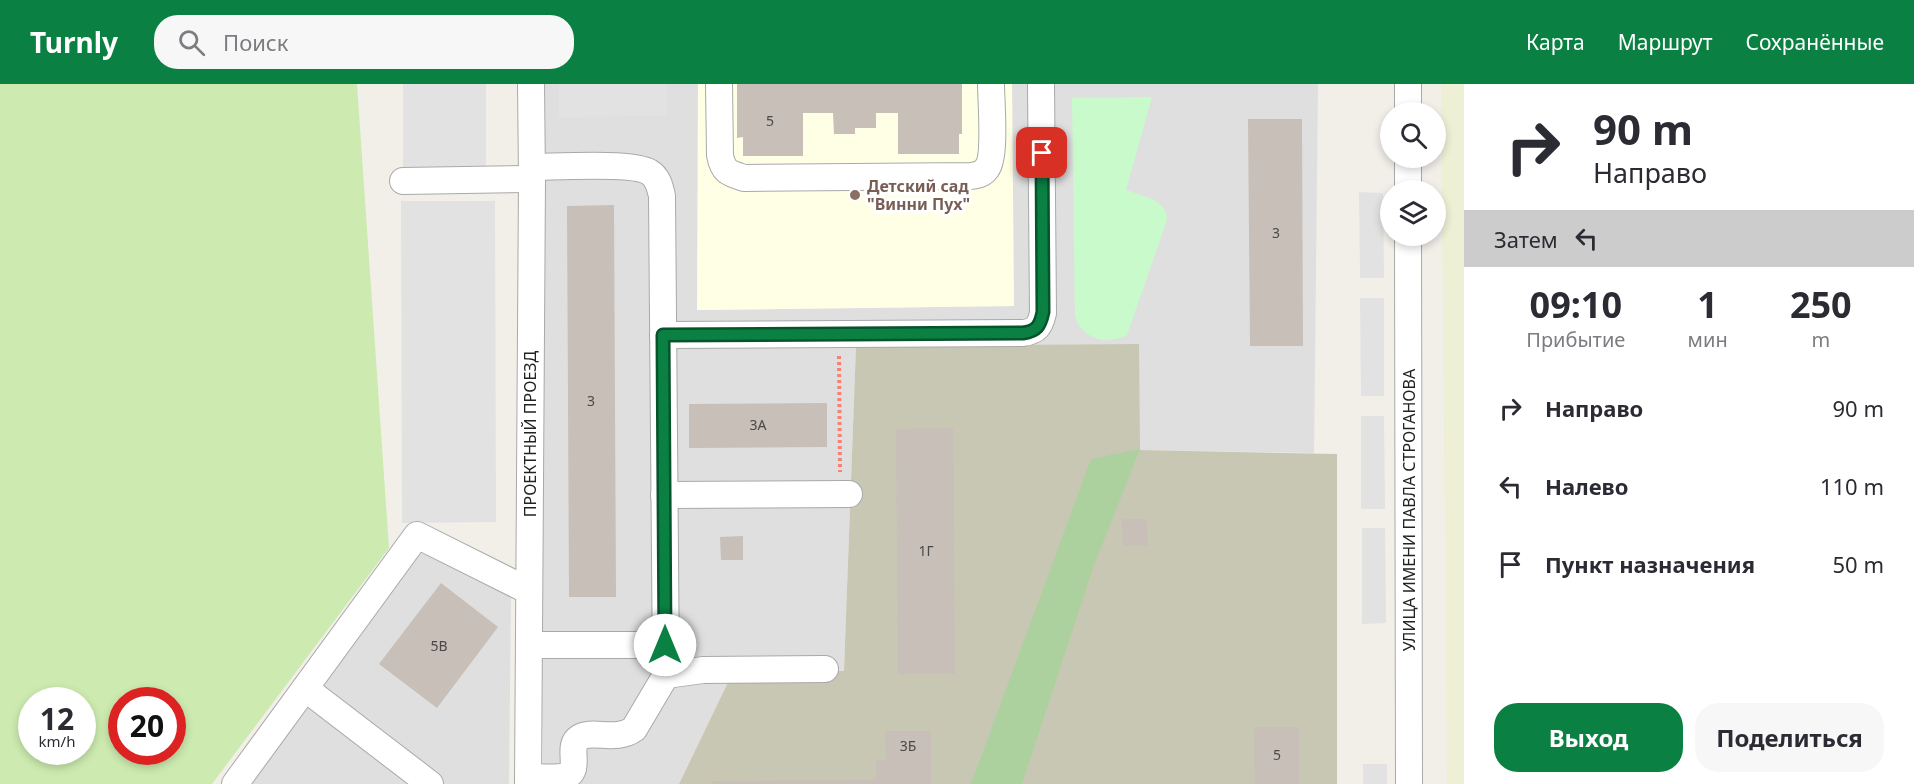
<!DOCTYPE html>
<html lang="ru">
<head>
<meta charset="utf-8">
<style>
  body { margin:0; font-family:"Noto Sans",sans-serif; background:#f7f7f7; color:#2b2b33; height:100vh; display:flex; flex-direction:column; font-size:22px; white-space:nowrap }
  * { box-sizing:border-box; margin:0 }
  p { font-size:20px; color:#7c7c81 }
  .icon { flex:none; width:33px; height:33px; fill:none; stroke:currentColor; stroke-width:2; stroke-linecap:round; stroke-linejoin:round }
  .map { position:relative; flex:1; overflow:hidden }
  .sheet { display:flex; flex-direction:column; background:#fff; width:450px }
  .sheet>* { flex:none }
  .top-card { background:#fff; color:#2b2b33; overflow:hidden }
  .controls { position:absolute; left:1380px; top:18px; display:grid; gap:12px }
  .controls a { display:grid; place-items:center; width:66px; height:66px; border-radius:50%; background:#fff; box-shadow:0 3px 9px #0003; font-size:30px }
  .speed { position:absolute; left:18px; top:603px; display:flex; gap:12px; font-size:30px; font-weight:700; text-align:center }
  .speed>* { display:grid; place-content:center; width:78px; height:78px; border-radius:50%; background:#fff; box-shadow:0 3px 9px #0003; line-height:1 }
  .speed small { font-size:15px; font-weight:400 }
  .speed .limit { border:9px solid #d22; background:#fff; color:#111 }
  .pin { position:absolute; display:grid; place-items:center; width:51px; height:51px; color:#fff; margin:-26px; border-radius:12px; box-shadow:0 3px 9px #0006 }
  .me { position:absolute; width:66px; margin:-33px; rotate:0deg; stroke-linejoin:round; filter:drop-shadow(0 0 4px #0008) }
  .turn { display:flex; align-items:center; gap:21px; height:126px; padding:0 30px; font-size:27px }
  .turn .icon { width:78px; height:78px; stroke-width:2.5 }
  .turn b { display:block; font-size:42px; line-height:51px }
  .then { display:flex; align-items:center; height:57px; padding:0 30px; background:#0003; gap:12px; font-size:22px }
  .eta { display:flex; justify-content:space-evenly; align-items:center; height:102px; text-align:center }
  .eta b { font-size:36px; font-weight:700; line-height:42px }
  .action { display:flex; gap:12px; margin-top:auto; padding:12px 30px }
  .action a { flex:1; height:69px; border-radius:24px; background:#0b8043; color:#fff; font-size:24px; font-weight:700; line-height:69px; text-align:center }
  .action a+a { background:#f7f7f7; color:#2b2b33 }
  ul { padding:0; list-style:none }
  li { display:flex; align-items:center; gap:18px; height:78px; padding:0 30px }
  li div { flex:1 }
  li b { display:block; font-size:22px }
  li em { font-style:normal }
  header { display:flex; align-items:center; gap:36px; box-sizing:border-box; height:84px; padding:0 30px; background:#0b8043; color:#fff }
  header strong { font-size:28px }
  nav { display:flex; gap:33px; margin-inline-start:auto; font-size:21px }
  .search { width:420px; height:54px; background:#f7f7f7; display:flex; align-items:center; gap:15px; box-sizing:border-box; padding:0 21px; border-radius:24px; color:#7c7c81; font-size:22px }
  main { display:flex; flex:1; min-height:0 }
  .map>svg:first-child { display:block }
  .residential { fill:#e0dfdf }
  .education { fill:#ffffe5 }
  .construction { fill:#c7c7b4 }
  .farmland { fill:#eef0d5 }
  .grass { fill:#cdebb0; fill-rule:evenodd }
  .forest { fill:#add19e }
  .park { fill:#c8facc }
  .parking { fill:#e2e2e2 }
  .building { fill:#c7bfb8 }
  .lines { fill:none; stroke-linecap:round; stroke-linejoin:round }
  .minor-casing { stroke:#a9a9a9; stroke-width:28 }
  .path { stroke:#fa8072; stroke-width:4; stroke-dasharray:3 3; stroke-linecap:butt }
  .minor { stroke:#fff; stroke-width:26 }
  .route-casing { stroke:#07532c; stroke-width:15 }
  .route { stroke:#0b8043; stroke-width:10 }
  .education-dot { fill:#8d6e63; stroke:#fff; stroke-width:2 }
  .labels { text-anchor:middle; stroke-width:6; stroke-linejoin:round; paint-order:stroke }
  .number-label { font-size:14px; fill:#4b4948 }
  .education-label { font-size:16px; font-weight:bold; fill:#785e54; stroke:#fff; text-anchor:start }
  .street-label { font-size:16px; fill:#222; stroke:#fff }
</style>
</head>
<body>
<header>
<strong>Turnly</strong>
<div class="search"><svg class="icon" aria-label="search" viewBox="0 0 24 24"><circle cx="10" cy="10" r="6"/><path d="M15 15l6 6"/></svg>Поиск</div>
<nav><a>Карта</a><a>Маршрут</a><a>Сохранённые</a></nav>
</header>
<main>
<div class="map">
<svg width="1464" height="700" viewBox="0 0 1464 700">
  <rect width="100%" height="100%" fill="#f2efe9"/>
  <g class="residential">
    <path d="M537,0H698V226L1013,222L1012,0H1318L1314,369L1139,366V260L856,262L844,588L732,590L679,700H543Z"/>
    <path d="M429,469L511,511L509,700H242L412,476L420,470Z"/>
  </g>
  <path class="education" d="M698,0H1012L1014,222L697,226Z"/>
  <path class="construction" d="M1139,260L1140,366L1337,370V700H679L732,590L844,587L856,262Z"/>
  <path class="farmland" d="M1441,0H1464V700H1447Z"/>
  <path class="grass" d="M0,0H357L389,464L212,700H0ZM32,616H82V668H32ZM122,616H172V668H122Z"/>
  <path class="forest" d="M1140,365L1093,484L1022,700H971L1091,375Z"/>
  <path class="park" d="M1152,13L1126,106C1141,112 1168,115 1167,136L1127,251C1107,261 1083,256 1075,233L1072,14Z"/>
  <g class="parking">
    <path d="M403,0H486V96L403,97Z"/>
    <path d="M559,0H667V32L559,33Z"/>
    <path d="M1359,108L1383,109L1384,194H1360Z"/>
    <path d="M401,117H495L496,438L402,439Z"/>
    <path d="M1360,214H1384V312H1361Z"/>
    <path d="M1361,332H1384L1385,425H1361Z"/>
    <path d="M1362,444H1385L1386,539L1362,540Z"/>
    <rect x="1363" y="680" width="24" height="20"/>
  </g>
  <g class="building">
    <path d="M737,0H962V50H959V70H898V29H876V44H855V50H834L833,29H803V72H743V53L737,54Z"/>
    <path d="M1248,35H1302L1303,262H1250Z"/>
    <path d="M614,121L616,513H569L567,122Z"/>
    <path d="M827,319V363L689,364V320Z"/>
    <path d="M953,344L955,590H898L896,345Z"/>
    <path d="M1122,435H1147L1148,461L1123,462Z"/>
    <path d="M743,452V476H721L720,453Z"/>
    <path d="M441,499L498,543L437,624L379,580Z"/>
    <path d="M1254,643H1299V700H1255Z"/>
    <path d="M885,647H931V700H712V697L876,696V676H886Z"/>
  </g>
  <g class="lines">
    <g class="minor-casing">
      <g id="minor">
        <path d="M719,0L720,71C723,88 729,89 744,94L971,92C978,91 983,90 987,84C996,72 991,17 991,0"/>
        <path d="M1408,0V28"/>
        <path d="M1408,74V106"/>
        <path d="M403,97L532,95"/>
        <path d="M1408,152L1409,700"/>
        <path d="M663,251L1023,249C1037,247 1040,242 1043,229L1041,0"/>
        <path d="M664,411L849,410"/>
        <path d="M529,561H665"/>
        <path d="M666,591L703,586L825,585"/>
        <path d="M306,605L430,700"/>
        <path d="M528,693C540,693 555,695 566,692C582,686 566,662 579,654C592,645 616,658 634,645L666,591L662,112C660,103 658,93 649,88C633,78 554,83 532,83"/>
        <path d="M235,700L417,451L529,507"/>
        <path d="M528,700L532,95L531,0"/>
      </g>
    </g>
    <path class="path" d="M839,272L840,388"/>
    <use href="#minor" class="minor"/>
  </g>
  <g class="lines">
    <g class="route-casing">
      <path id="route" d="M665,561L663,251L1023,249C1037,247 1040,242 1043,228L1042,69"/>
    </g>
    <use href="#route" class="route"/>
  </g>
  <circle class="education-dot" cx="855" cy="111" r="6"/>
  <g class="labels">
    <g class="number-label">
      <text x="770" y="42">5</text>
      <text x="1276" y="154">3</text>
      <text x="591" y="322">3</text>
      <text x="758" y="346">3А</text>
      <text x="926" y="472">1Г</text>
      <text x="439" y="567">5В</text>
      <text x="908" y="667">3Б</text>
      <text x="1277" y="676">5</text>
    </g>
    <g class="education-label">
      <text x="867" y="108">Детский сад<tspan x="867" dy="18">"Винни Пух"</tspan></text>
    </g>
    <g class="street-label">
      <text transform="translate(530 350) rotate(-90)" y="6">ПРОЕКТНЫЙ ПРОЕЗД</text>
      <text transform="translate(1409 426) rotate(-90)" y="6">УЛИЦА ИМЕНИ ПАВЛА СТРОГАНОВА</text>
    </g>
  </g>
</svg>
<div class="controls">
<a><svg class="icon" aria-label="search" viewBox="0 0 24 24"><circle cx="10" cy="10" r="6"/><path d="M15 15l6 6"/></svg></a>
<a><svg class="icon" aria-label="layers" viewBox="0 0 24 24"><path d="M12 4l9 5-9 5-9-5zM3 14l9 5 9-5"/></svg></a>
</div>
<div class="speed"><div>12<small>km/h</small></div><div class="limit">20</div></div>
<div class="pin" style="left:1042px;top:69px;background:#d93025"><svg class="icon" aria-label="arrive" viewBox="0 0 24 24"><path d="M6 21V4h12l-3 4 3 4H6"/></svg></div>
<svg class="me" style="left:665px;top:561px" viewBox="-20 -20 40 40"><circle r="19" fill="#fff"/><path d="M0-13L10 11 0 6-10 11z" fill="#0b8043"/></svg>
</div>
<section class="sheet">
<div class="top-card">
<div class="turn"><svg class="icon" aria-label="right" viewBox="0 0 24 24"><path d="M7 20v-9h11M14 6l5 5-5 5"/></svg><div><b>90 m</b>Направо</div></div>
<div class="then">Затем<svg class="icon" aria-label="left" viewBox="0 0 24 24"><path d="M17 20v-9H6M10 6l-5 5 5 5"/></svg></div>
</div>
<div class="eta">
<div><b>09:10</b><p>Прибытие</p></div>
<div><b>1</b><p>мин</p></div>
<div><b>250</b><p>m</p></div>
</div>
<ul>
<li><svg class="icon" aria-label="right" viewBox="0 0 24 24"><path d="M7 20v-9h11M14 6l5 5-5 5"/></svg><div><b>Направо</b></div><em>90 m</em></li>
<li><svg class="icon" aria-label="left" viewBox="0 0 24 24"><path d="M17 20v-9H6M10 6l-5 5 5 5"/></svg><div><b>Налево</b></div><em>110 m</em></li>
<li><svg class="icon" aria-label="arrive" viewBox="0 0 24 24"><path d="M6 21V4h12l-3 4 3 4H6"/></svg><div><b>Пункт назначения</b></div><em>50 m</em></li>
</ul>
<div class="action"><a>Выход</a><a>Поделиться</a></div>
</section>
</main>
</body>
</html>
